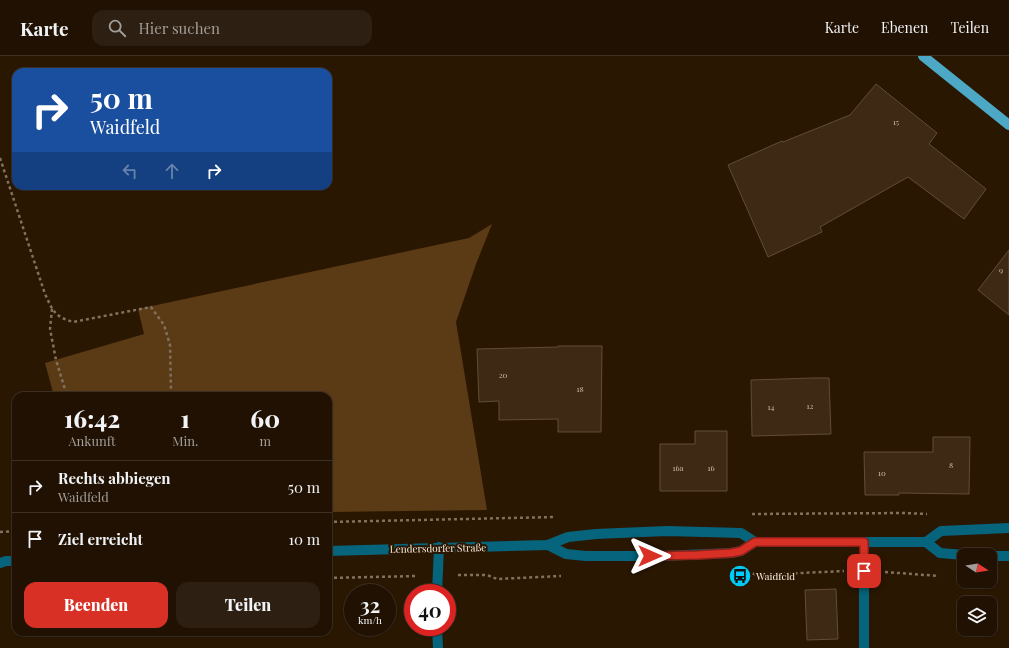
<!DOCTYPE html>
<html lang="de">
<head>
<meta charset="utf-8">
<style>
  body { margin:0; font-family:"Playfair Display",serif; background:#2d1f11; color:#f1f3f6; height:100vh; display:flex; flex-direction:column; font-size:15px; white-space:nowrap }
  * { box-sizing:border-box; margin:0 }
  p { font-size:13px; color:#a29d99 }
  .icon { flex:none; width:22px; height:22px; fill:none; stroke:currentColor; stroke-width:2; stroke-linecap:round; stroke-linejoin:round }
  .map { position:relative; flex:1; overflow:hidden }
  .panel { position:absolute; left:12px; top:336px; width:320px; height:244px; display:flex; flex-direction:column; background:#201102; border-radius:12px; box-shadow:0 1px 3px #0004,0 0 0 1px #3d3124 }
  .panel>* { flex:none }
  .banner { position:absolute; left:12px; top:12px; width:320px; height:122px; border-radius:12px; box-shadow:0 1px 3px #0004,0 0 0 1px #3d3124; background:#1a4fa0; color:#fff; overflow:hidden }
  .needle { width:26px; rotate:102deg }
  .buttons { position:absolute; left:957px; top:492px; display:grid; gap:8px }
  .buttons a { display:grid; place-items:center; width:40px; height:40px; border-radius:8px; background:#201102; box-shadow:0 1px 3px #0004,0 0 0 1px #3d3124; font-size:20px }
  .speed { position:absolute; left:344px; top:528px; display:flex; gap:8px; font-size:20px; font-weight:700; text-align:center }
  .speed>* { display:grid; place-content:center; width:52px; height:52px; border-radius:50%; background:#201102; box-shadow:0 1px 3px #0004,0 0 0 1px #3d3124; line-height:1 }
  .speed small { font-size:10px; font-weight:400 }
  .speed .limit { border:6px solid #d22; background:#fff; color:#111 }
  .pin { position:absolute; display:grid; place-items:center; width:34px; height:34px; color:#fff; margin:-17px; border-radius:8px; box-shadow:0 2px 6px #0006 }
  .me { position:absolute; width:44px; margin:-22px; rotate:90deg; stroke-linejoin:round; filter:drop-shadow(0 0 3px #0008) }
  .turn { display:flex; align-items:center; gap:14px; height:84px; padding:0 12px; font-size:18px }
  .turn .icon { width:52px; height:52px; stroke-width:2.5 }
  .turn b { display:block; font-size:28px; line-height:34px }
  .lanes { display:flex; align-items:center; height:38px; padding:0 12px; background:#0003; justify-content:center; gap:20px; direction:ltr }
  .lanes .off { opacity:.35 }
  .eta { display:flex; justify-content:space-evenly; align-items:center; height:68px; text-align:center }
  .eta b { font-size:24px; font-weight:800; line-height:28px }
  .button { display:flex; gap:8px; margin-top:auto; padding:8px 12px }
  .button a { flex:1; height:46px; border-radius:12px; background:#d93025; color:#fff; font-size:16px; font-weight:800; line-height:46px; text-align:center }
  .button a+a { background:#2d1f11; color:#f1f3f6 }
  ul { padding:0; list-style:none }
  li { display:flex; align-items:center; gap:12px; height:52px; padding:0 12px; border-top:1px solid #3d3124 }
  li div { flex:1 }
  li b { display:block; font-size:15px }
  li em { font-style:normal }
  header { display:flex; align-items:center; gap:24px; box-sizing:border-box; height:56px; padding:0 20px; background:#201102; border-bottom:1px solid #3d3124 }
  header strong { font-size:19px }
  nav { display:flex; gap:22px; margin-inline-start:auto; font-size:14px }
  .search { width:280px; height:36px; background:#2d1f11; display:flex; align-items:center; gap:10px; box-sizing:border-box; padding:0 14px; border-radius:12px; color:#a29d99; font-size:15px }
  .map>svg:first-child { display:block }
  .green { fill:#5b3b15 }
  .building { fill:#3e2a14; stroke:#624c35 }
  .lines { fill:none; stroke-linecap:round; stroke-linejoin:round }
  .path { stroke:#81715f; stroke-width:2.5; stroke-dasharray:3 3; stroke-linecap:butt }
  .minor { stroke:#06657d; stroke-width:10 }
  .major { stroke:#4ca8c5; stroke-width:10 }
  .route-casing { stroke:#8d1f18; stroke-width:10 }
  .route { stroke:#d93025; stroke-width:7 }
  .labels { text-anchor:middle; stroke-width:4; stroke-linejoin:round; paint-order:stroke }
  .number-label { font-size:8px; fill:#cbbcac }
  .street-label { font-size:10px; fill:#faeddf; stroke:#2a1702 }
  .poi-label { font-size:10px; fill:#faeddf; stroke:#2a1702; text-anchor:start }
</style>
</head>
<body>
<header>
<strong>Karte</strong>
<div class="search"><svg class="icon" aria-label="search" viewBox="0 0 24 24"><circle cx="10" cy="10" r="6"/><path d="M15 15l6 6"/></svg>Hier suchen</div>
<nav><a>Karte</a><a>Ebenen</a><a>Teilen</a></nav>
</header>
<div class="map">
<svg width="1009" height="592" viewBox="0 0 1009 592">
  <rect width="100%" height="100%" fill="#2a1702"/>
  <path class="green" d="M492,168L476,208L456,266L487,454L328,456V340H54L45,307L144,278L138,253L469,182Z"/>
  <g class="building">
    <path d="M876,28L937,77L929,88L986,133L964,163L908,121L820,171L822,176L768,201L728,109L782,85L783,86L850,59Z"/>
    <path d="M1009,194V259L978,234Z"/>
    <path d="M558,290H602L601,376H558V363L499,364V345L479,346L477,293L558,291Z"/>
    <path d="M813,322H829L831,378L752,380L751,324Z"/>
    <path d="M695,375H727V435H660V388H695Z"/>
    <path d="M933,381H970L969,438L899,437V439H865L864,396H933Z"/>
    <path d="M836,533L838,583L807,584L805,534Z"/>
  </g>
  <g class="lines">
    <g class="path">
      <path d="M0,102L45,238C53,255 54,260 73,266L151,251L164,269L170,289L171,334L172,340"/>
      <path d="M52,253L50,273L56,304L67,340"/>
      <path d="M752,458L903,457L927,458"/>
      <path d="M328,466L555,461"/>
      <path d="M0,476L16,475"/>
      <path d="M747,516L758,519L844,515"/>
      <path d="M885,516L939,520"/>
      <path d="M458,519H487L497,523L561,520"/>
      <path d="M328,522L417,520"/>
    </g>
    <g class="minor">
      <path d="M926,486L941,475L1009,472"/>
      <path d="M548,489L566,498L586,500H662L731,497L741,495L755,486"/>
      <path d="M328,495L548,489L568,481L596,478L667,475L741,477L755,486H926L940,497L964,499"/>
      <path d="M990,500H1009"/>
      <path d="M0,507L6,505H16"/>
      <path d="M437,537L439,491"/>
      <path d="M437,571L438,592"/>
      <path d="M864,592V486"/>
    </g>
    <path class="major" d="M923,0L1009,69"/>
  </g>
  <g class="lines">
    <g class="route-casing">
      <path id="route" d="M650,500L697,499L731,497L741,495L755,486H864V515"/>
    </g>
    <use href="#route" class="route"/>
  </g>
  <defs>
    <g id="bus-disc" transform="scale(1.15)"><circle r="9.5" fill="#00cbf9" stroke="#2a1702"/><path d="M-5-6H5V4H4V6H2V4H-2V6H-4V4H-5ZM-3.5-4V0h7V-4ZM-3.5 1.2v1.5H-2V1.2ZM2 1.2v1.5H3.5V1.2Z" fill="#111"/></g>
  </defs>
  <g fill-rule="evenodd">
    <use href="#bus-disc" x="740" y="520"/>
  </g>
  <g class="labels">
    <g class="number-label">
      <text x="896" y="69">15</text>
      <text x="1001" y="217">9</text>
      <text x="503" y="322">20</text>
      <text x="580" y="336">18</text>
      <text x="810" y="353">12</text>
      <text x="771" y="354">14</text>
      <text x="951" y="412">8</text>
      <text x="678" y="415">16a</text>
      <text x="711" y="415">16</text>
      <text x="882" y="420">10</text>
    </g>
    <g class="street-label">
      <text transform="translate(438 492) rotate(-1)" y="4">Lendersdorfer Straße</text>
    </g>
    <g class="poi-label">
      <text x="756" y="524">Waidfeld</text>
    </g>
  </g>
</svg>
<div class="buttons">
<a><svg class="needle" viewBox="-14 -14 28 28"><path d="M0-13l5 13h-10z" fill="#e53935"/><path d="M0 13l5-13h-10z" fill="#a29d99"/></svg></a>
<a><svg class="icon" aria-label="layers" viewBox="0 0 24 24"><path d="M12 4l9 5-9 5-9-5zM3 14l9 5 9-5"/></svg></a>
</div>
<div class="speed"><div>32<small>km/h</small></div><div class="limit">40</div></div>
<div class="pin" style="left:864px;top:515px;background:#d93025"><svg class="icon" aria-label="arrive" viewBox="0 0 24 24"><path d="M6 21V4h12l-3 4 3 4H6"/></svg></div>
<svg class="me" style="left:650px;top:500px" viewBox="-20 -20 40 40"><path d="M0-17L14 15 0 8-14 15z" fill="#d93025" stroke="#fff" stroke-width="4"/></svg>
<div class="banner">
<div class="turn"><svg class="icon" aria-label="right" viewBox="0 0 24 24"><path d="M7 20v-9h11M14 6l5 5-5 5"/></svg><div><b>50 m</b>Waidfeld</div></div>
<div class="lanes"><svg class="icon off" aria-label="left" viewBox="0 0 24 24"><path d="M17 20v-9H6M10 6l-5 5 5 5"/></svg><svg class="icon off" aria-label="ahead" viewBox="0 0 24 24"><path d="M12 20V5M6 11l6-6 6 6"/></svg><svg class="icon" aria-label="right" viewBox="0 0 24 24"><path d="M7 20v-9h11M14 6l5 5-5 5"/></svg></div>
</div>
<section class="panel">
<div class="eta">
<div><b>16:42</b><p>Ankunft</p></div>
<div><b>1</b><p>Min.</p></div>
<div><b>60</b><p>m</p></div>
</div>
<ul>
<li><svg class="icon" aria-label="right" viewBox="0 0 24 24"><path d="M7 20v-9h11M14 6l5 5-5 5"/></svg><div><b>Rechts abbiegen</b><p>Waidfeld</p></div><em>50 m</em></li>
<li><svg class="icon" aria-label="arrive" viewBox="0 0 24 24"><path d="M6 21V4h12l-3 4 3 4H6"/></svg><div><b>Ziel erreicht</b></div><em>10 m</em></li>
</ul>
<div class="button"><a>Beenden</a><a>Teilen</a></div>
</section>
</div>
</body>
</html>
